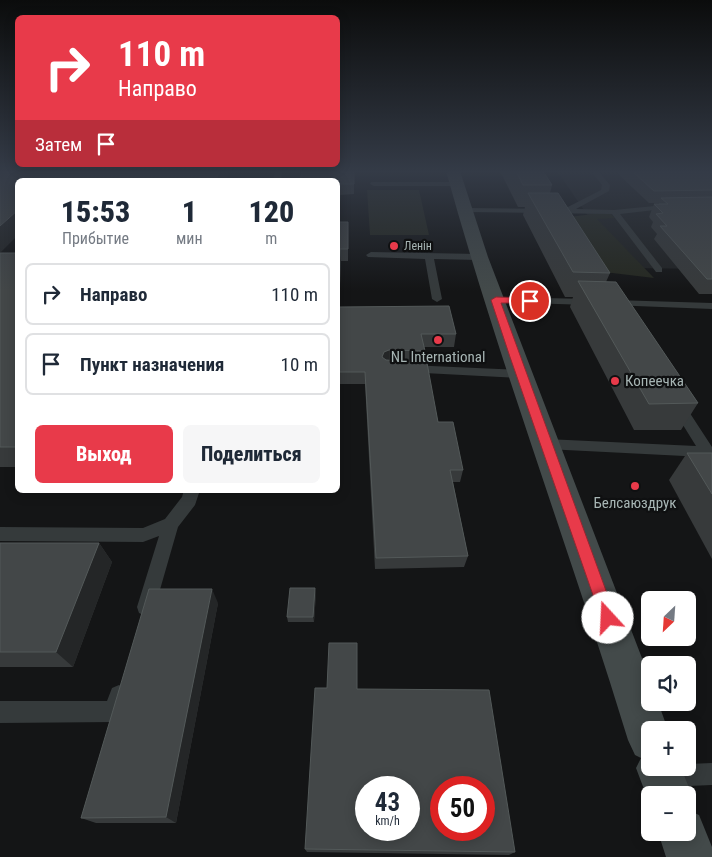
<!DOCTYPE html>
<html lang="ru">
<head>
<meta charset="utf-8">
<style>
  body { margin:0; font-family:"Roboto Condensed",sans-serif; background:#f6f6f7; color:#1f2937; height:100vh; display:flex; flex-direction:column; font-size:19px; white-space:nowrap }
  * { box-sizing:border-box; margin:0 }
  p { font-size:16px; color:#747a83 }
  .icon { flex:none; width:28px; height:28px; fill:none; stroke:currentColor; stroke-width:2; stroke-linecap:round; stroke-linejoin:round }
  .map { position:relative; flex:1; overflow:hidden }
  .side { position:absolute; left:15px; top:178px; width:325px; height:315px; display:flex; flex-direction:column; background:#fff; border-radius:8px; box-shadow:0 2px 12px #0003 }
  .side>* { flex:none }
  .hud { position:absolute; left:15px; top:15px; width:325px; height:152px; border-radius:8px; box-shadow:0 2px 12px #0003; background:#e83a4a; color:#fff; overflow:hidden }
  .needle { width:32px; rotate:205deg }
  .tools { position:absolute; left:641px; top:591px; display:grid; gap:10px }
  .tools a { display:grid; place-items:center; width:55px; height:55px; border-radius:8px; background:#fff; box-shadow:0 2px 12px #0003; font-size:25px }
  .speed { position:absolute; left:355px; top:776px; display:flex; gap:10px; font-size:25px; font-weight:700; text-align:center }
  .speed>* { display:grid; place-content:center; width:65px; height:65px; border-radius:50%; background:#fff; box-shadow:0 2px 12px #0003; line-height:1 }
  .speed small { font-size:12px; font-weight:400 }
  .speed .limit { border:8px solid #d22; background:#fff; color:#111 }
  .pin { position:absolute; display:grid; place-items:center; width:42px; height:42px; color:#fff; margin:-21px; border:2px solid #fff; border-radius:50%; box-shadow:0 1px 5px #0007 }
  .me { position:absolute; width:55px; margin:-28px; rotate:340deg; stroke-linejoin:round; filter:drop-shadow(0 0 4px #0008) }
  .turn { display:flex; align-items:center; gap:18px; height:105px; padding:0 20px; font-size:22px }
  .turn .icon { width:65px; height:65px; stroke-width:2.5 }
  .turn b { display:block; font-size:35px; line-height:42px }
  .then { display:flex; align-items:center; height:48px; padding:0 20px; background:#0003; gap:10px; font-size:19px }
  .eta { display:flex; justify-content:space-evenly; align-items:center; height:85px; text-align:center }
  .eta b { font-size:30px; font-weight:800; line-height:35px }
  .cta { display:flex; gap:10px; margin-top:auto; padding:10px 20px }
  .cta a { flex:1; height:58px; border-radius:8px; background:#e83a4a; color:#fff; font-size:20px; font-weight:800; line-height:58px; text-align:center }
  .cta a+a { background:#f6f6f7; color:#1f2937 }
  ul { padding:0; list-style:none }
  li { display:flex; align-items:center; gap:15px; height:62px; margin:0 10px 8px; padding:0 10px; border:2px solid #e0e1e3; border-radius:8px }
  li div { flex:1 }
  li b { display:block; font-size:19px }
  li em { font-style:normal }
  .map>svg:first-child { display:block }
  .built { fill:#202223 }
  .green { fill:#252820 }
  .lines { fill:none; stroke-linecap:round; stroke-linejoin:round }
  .service { fill:#353a3b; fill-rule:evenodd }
  .secondary { fill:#434a4a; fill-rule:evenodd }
  .wall { fill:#373a3b }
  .shaded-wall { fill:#242627 }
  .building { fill:#434748; stroke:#535959; fill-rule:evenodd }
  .route { fill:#e83a4a; stroke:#972630 }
  .poi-dot { fill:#e83a4a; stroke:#0f1011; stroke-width:2 }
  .labels { text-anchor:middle; stroke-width:4.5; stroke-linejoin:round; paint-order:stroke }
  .far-poi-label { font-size:12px; fill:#a7b5b4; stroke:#0f1011; text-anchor:start }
  .poi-label { font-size:15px; fill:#a7b5b4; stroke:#0f1011 }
</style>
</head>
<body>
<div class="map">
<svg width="712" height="857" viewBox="0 0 712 857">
  <rect width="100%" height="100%" fill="#141516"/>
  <path class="built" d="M557,171H712V269L624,268Z"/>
  <g class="green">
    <path d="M367,190H419L429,235H370Z"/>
    <path d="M593,214H611L615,218L597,219L654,278L604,272L569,217Z"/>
  </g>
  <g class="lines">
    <g class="service">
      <path d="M275,171H282L281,180H273Z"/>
      <path d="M591,171H598L610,185L609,191L576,209L614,210L675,204L676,206L672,208L620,214L662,268V272H656L612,214L465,212L461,210L465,208L564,209L601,190L602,185Z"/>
      <path d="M371,182H457L461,184L457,186H374L370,184Z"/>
      <path d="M371,252L479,254L484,257L479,260L434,259L442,299L437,302L432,299L425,259L368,257L366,255Z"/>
      <path d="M496,297L590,299L595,302L590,305L492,302L491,300L492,298Z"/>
      <path d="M614,300L712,303V309L610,305L609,303L610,301Z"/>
      <path d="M409,365L521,370L527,374L521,378L405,372L403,369L405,366Z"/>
      <path d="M677,400L682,401L712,447V461L704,457L546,449L541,448L539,444L541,440L546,439L696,446L670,404L672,401Z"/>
      <path d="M184,490H200L195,505L178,527L155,607L153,613L146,616L139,613L137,607L159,536L143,542L0,541V527L143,528L165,519L182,497Z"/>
      <path d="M119,685L126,688L129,695L122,718L115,722L0,723V701H107L112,688Z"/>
      <path d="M712,763V785L665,787L657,784L654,776L658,768H688V764Z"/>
    </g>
    <g class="secondary">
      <path d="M446,171H460L488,257L650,679V702H658L668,730H650V768H681L692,795L688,807V795H650V805L636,768L641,758L635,755L628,740C570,550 499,363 446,171Z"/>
      <path d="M688,810L699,815L712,847V857H666L658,832H688Z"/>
    </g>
  </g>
  <g class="wall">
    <path d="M354,171V194L340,195L339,222H348V261H341L339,307L456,334L454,347H424L425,351L423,362L438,422L463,470L460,482H453L468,556L464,567L375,569L365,384H338V180Z"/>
    <path d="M500,171H543L552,185L550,193L610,273L606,282L698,403L681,430H634L570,307L573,297H565L523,215L525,207H518Z"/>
    <path d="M619,171H712V294H699L654,239L657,234L651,227L653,222L649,217L654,204H659V203H649L618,174Z"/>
    <rect x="0" y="253" width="18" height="214"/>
    <path d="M687,453H712V559L669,480Z"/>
    <path d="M0,543H99L112,562L73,667H0Z"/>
    <path d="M316,593L314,622H288L287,617Z"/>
    <path d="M218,603L176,823H96L81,818Z"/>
    <path d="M357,689L515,852L509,855L307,852L305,849Z"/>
  </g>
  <g class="shaded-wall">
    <path d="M220,171H230L226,180H216Z"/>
    <path d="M18,210V235L0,253V226Z"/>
    <path d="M340,249L341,261L339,319V307Z"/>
    <path d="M389,350V362L383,364L382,357L384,352Z"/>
    <path d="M99,543L112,562L73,667L56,652Z"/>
    <path d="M315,588L316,593L314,622L313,617Z"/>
    <path d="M212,589L218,603L176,823L166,817Z"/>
  </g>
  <g class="building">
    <path d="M0,171H220L216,180H18V210L0,226Z"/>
    <path d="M302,171H354V184H340L339,222H348V249H340L339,307L449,306L456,334H421L425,351L389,350L384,352L382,357L386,360L427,363L438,422H453L463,470H450L468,556L376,558L365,372H338V180H300Z"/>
    <path d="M516,171H543L552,185H523Z"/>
    <path d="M632,171H712V190L654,191Z"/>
    <path d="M528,193H558L610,273L573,272Z"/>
    <path d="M712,197V279H707L660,226H667L656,214L663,213L654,204H668L661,198Z"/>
    <rect x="0" y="253" width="18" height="194"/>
    <path d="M578,281L616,282L698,403L649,404Z"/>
    <path d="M687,453H712V494Z"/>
    <path d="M0,543H99L56,652H0Z"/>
    <path d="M290,588H315L313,617H287Z"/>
    <path d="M149,589H212L166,817L81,818Z"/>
    <path d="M329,643H357V689L489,690L515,852L305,849L315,688H327ZM366,788H409V830H366ZM441,788H484V830H441Z"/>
  </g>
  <linearGradient id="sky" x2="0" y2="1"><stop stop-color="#0b0c0c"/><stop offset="0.59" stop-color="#343b47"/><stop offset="1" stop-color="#343b47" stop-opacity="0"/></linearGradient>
  <rect width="712" height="291" fill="url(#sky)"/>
  <path class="route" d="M496,297L530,298L534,301L530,303H501L616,618L614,623L608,625L603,623L601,618L510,357L491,300Z"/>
  <g class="poi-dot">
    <circle cx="394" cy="246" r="5"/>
    <circle cx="438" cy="340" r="5"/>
    <circle cx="615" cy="381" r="5"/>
    <circle cx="635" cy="486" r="5"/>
  </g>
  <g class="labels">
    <g class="far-poi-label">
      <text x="404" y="250">Ленін</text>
    </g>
    <g class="poi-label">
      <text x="438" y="362">NL International</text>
      <text x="625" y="386" text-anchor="start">Копеечка</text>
      <text x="635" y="508">Белсаюздрук</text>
    </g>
  </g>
</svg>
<div class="tools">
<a><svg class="needle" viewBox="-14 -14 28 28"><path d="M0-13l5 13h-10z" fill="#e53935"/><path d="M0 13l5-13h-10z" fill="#747a83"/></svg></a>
<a><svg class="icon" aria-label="sound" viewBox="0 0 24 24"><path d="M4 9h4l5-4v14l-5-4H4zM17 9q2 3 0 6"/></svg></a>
<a>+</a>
<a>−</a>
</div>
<div class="speed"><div>43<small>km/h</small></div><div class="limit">50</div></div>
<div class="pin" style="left:530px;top:301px;background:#d93025"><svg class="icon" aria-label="arrive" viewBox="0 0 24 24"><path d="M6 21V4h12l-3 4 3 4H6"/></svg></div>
<svg class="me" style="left:608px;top:618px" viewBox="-20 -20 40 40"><circle r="19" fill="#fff"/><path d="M0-13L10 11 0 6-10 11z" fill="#e83a4a"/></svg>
<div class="hud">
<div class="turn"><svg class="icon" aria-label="right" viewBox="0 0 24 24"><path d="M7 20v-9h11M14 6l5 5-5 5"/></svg><div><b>110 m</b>Направо</div></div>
<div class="then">Затем<svg class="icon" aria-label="arrive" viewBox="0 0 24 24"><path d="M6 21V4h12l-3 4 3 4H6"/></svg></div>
</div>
<section class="side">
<div class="eta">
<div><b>15:53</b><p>Прибытие</p></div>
<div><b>1</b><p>мин</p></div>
<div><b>120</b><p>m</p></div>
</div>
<ul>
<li><svg class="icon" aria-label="right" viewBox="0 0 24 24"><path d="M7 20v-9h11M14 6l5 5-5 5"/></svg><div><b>Направо</b></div><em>110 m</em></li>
<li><svg class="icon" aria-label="arrive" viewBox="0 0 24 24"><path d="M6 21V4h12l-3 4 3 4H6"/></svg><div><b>Пункт назначения</b></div><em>10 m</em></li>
</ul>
<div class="cta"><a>Выход</a><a>Поделиться</a></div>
</section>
</div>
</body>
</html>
